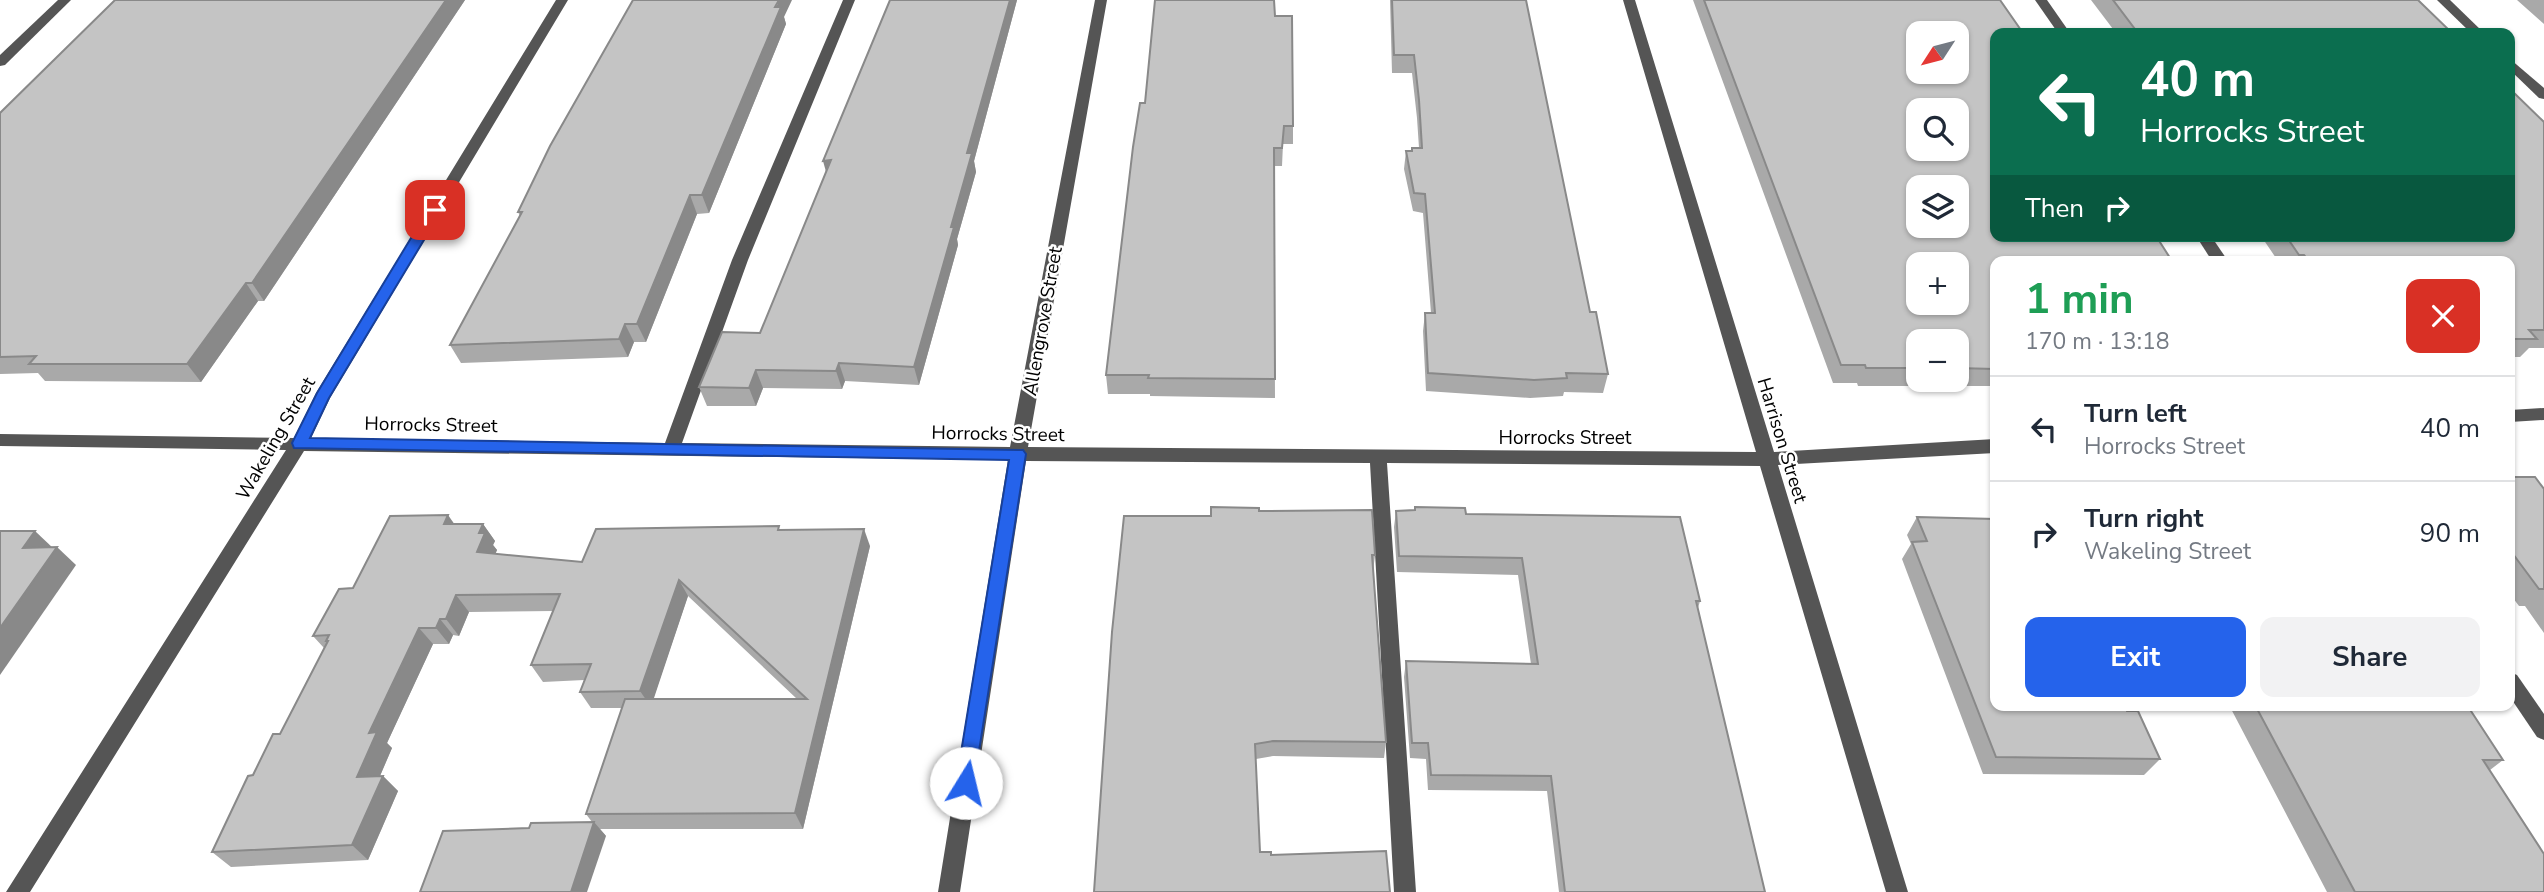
<!DOCTYPE html>
<html lang="en">
<head>
<meta charset="utf-8">
<style>
  body { margin:0; font-family:"Nunito Sans",sans-serif; background:#f2f2f3; color:#1f2937; height:100vh; display:flex; flex-direction:column; font-size:26px; white-space:nowrap }
  * { box-sizing:border-box; margin:0 }
  p { font-size:23px; color:#747a83 }
  .icon { flex:none; width:38px; height:38px; fill:none; stroke:currentColor; stroke-width:2; stroke-linecap:round; stroke-linejoin:round }
  .map { position:relative; flex:1; overflow:hidden }
  .sheet { position:absolute; left:1990px; top:256px; width:525px; height:455px; display:flex; flex-direction:column; background:#fff; border-radius:14px; box-shadow:0 2px 5px #0004 }
  .sheet>* { flex:none }
  .banner { position:absolute; left:1990px; top:28px; width:525px; height:214px; border-radius:14px; box-shadow:0 2px 5px #0004; background:#0b6e4f; color:#fff; overflow:hidden }
  .needle { width:46px; rotate:234deg }
  .fabs { position:absolute; left:1906px; top:21px; display:grid; gap:14px }
  .fabs a { display:grid; place-items:center; width:63px; height:63px; border-radius:14px; background:#fff; box-shadow:0 2px 5px #0004; font-size:35px }
  .pin { position:absolute; display:grid; place-items:center; width:60px; height:60px; color:#fff; margin:-30px; border-radius:14px; box-shadow:0 4px 10px #0006 }
  .me { position:absolute; width:77px; margin:-38px; rotate:9deg; stroke-linejoin:round; filter:drop-shadow(0 0 5px #0008) }
  .turn { display:flex; align-items:center; gap:24px; height:147px; padding:0 35px; font-size:32px }
  .turn .icon { width:91px; height:91px; stroke-width:2.5 }
  .turn b { display:block; font-size:49px; line-height:60px }
  .then { display:flex; align-items:center; height:66px; padding:0 35px; background:#0003; gap:14px; font-size:26px }
  .round { display:grid; place-items:center; flex:none; width:74px; height:74px; border-radius:14px; background:#f2f2f3 }
  .head { display:flex; align-items:center; justify-content:space-between; height:119px; padding:0 35px }
  h1 { font-size:42px; font-weight:700; line-height:52px; color:#1e9e55 }
  .action { display:flex; gap:14px; margin-top:auto; padding:14px 35px }
  .action a { flex:1; height:80px; border-radius:14px; background:#2563eb; color:#fff; font-size:28px; font-weight:700; line-height:80px; text-align:center }
  .action a+a { background:#f2f2f3; color:#1f2937 }
  ul { padding:0; list-style:none }
  li { display:flex; align-items:center; gap:21px; height:105px; padding:0 35px; border-top:2px solid #e0e1e3 }
  li div { flex:1 }
  li b { display:block; font-size:26px }
  li em { font-style:normal }
  .map>svg:first-child { display:block }
  .lines { fill:none; stroke-linecap:round; stroke-linejoin:round }
  .minor { fill:#555; fill-rule:evenodd }
  .wall { fill:#a9a9a9; fill-rule:evenodd }
  .shaded-wall { fill:#898989 }
  .building { fill:#c4c4c4; stroke:#898989; stroke-width:2; fill-rule:evenodd }
  .route { fill:#2563eb; stroke:#184099; stroke-width:2 }
  .labels { text-anchor:middle; stroke-width:5; stroke-linejoin:round; paint-order:stroke }
  .street-label { font-size:19px; fill:#000; stroke:#fff }
</style>
</head>
<body>
<div class="map">
<svg width="2544" height="892" viewBox="0 0 2544 892">
  <rect width="100%" height="100%" fill="#fff"/>
  <g class="lines">
    <g class="minor">
      <path d="M58,0H71L5,65L0,66V55Z"/>
      <path d="M556,0H568L330,398L311,438L665,443L732,260L843,0H855L748,260L682,443L1010,447L1095,0H1107L1028,447L1756,452L1623,0H1635L1774,452L1995,439V453L1778,465L1908,892H1886L1760,466L1387,463L1416,892H1394L1370,463L1026,461L960,892H938L1008,460L304,451L30,892H6L286,450L0,446V434L294,438L316,393Z"/>
      <path d="M2035,0H2047L2070,33H2058Z"/>
      <path d="M2437,0H2450L2484,33H2471Z"/>
      <path d="M2510,59L2544,88V99L2539,98L2510,70Z"/>
      <path d="M2196,236H2211L2228,261H2212Z"/>
      <path d="M2544,408V420L2510,422V410Z"/>
      <path d="M2510,672L2517,675L2544,714V740L2537,737L2510,697Z"/>
    </g>
  </g>
  <g class="wall">
    <path d="M115,0H465L264,301H258L201,382L45,381L38,373L0,374V113Z"/>
    <path d="M890,0H1017L974,161L976,172L957,239L958,245L919,385L845,381L842,389L763,388L756,406H707L699,387L760,333L826,172Z"/>
    <path d="M1390,0H1526L1590,312L1608,374L1603,393L1564,392L1563,396L1530,398L1426,391L1423,331L1425,313H1431L1423,213L1413,211L1404,169L1406,151H1412V148H1419L1417,118L1412,73H1392Z"/>
    <path d="M1693,0H2000L1995,261V386H1858L1857,383H1833ZM1918,341H1956V380H1918Z"/>
    <path d="M2091,0H2418L2452,33H2116Z"/>
    <path d="M2517,0H2544V24Z"/>
    <path d="M1275,16L1293,126V144H1283L1282,166H1274L1275,398L1150,396V394H1108L1106,375L1145,103Z"/>
    <path d="M784,17L786,24L709,213L697,214L646,342H634L628,357L461,363L450,345L520,216L518,212Z"/>
    <path d="M2544,122V348H2529L2520,357H2510V261H2278L2261,236H2510Z"/>
    <path d="M2510,477L2544,489V633L2525,606H2519L2510,594Z"/>
    <path d="M1259,511L1375,555L1373,572L1386,742L1384,758L1273,756L1256,759L1094,892L1211,516Z"/>
    <path d="M1396,511L1466,514L1700,601L1698,608L1765,892H1559L1547,791L1428,790L1426,759L1410,758L1404,677L1406,661L1531,664L1518,575L1397,572L1394,527Z"/>
    <path d="M1917,517L2127,711L2160,759L2144,775L1983,774L1902,559L1911,544L1907,535Z"/>
    <path d="M455,524H483L495,541L493,545L497,550L495,554L582,562L781,530L870,546L803,829H600L606,836L529,828L592,822L586,814L622,708H591L580,692L584,680L543,682L531,665L553,611L469,612L459,636L453,635L449,644H433L387,743L392,748L380,776H383L398,791L368,860L231,867L212,852L253,775L280,734L324,648L313,636L353,588ZM688,596L797,699H653Z"/>
    <path d="M2229,705H2467L2503,760L2490,770L2544,892H2327Z"/>
  </g>
  <g class="shaded-wall">
    <path d="M446,0H465L264,301L252,283Z"/>
    <path d="M779,0H792L784,17L786,24L709,213L702,195Z"/>
    <path d="M1010,0H1017L974,161L976,172L957,239L958,245L919,385L914,367L967,153Z"/>
    <path d="M831,160L828,179L823,161Z"/>
    <path d="M690,195L697,214L646,342L637,324Z"/>
    <path d="M246,283L258,301L201,382L187,364Z"/>
    <path d="M625,324L634,342L628,357L619,339Z"/>
    <path d="M839,363L845,381L842,389L836,371Z"/>
    <path d="M756,370L763,388L756,406L749,388Z"/>
    <path d="M448,515L460,532L444,524Z"/>
    <path d="M483,524L495,541L493,545L497,550L489,569L477,552L479,533Z"/>
    <path d="M864,529L870,546L803,829L795,813Z"/>
    <path d="M35,531L54,549L23,548Z"/>
    <path d="M57,547L76,565L0,675V628Z"/>
    <path d="M679,580L688,596L651,707L640,691Z"/>
    <path d="M456,595L469,612L459,636L446,619Z"/>
    <path d="M440,619L453,635L449,644L436,628Z"/>
    <path d="M419,628L433,644L387,743L392,748L373,792L357,777L369,733Z"/>
    <path d="M383,776L398,791L368,860L352,845Z"/>
    <path d="M594,822L606,836L587,892H571Z"/>
  </g>
  <g class="building">
    <path d="M115,0H446L252,283H246L187,364H29L36,356L0,357V113Z"/>
    <path d="M633,0H779L775,7H781L702,195H690L637,324H625L619,339L450,345L522,212H518L550,146Z"/>
    <path d="M890,0H1010L967,153H972L951,227H954L914,367L839,363L836,371L756,370L749,388L699,387L722,332L760,333L831,160L823,161Z"/>
    <path d="M1155,0H1274L1275,16H1292L1293,126H1284L1282,148H1274L1275,379L1148,378L1149,375H1106L1133,147L1140,103H1145Z"/>
    <path d="M1392,0H1526L1590,312H1596L1608,374L1566,373L1567,378L1534,380L1428,373L1425,313H1435L1425,194L1414,193L1406,151H1412V148H1422L1419,100L1414,55H1394Z"/>
    <path d="M1704,0H2000L2023,33H1995V236H2156L2172,261H1995V369L1956,368V341H1918V368H1866L1865,365H1841ZM1918,33H1956V72H1918ZM1918,110H1956V149H1918ZM1918,187H1956V226H1918ZM1918,264H1956V303H1918Z"/>
    <path d="M2113,0H2418L2452,33H2138Z"/>
    <path d="M2510,89L2544,122V330H2529L2537,339H2510V261H2309L2304,255H2299L2286,236H2510Z"/>
    <path d="M2510,477H2535L2544,489V589H2539L2510,550Z"/>
    <path d="M1211,507L1259,508V511L1372,510L1375,555H1372L1386,742L1273,741L1255,744L1260,852H1271V855L1386,851L1390,892H1094L1112,632L1124,516H1211Z"/>
    <path d="M1415,507L1465,508L1466,514L1680,517L1700,601H1696L1765,892H1565L1551,776L1431,775L1428,743H1412L1406,661L1538,664L1522,558L1399,556L1396,511L1415,510Z"/>
    <path d="M448,515L444,524H483L479,533H485L477,552L582,562L596,529L779,526L778,530L864,529L795,813L586,814L625,699H807L679,580L640,691L580,692L591,664L531,665L560,594L456,595L446,619H440L436,628H419L369,733L377,732L357,777L383,776L352,845L212,852L248,776L253,775L273,734H280L328,641H326L329,635L313,636L339,589L353,588L390,516Z"/>
    <path d="M1917,517L1995,519V705H2125L2127,711H2138L2160,759L1996,757L1912,542L1927,541Z"/>
    <path d="M0,531H35L23,548L57,547L0,628Z"/>
    <path d="M2255,705H2467L2503,760H2483L2544,854V892H2355Z"/>
    <path d="M594,822L571,892H420L443,831L529,828L531,823Z"/>
  </g>
  <path class="route" d="M435,206L442,210L329,398L310,438L1023,450L1026,454L973,789L966,791L959,789L956,783L1009,460L294,448L292,443L317,393L428,210Z"/>
  <g class="labels">
    <g class="street-label">
      <text transform="translate(1042 321) rotate(-80)" y="7">Allengrove Street</text>
      <text transform="translate(431 424) rotate(1)" y="7">Horrocks Street</text>
      <text transform="translate(998 433) rotate(1)" y="7">Horrocks Street</text>
      <text x="1565" y="444">Horrocks Street</text>
      <text transform="translate(275 438) rotate(-60)" y="7">Wakeling Street</text>
      <text transform="translate(1783 440) rotate(73)" y="7">Harrison Street</text>
    </g>
  </g>
</svg>
<div class="fabs">
<a><svg class="needle" viewBox="-14 -14 28 28"><path d="M0-13l5 13h-10z" fill="#e53935"/><path d="M0 13l5-13h-10z" fill="#747a83"/></svg></a>
<a><svg class="icon" aria-label="search" viewBox="0 0 24 24"><circle cx="10" cy="10" r="6"/><path d="M15 15l6 6"/></svg></a>
<a><svg class="icon" aria-label="layers" viewBox="0 0 24 24"><path d="M12 4l9 5-9 5-9-5zM3 14l9 5 9-5"/></svg></a>
<a>+</a>
<a>−</a>
</div>
<div class="pin" style="left:435px;top:210px;background:#d93025"><svg class="icon" aria-label="arrive" viewBox="0 0 24 24"><path d="M6 21V4h12l-3 4 3 4H6"/></svg></div>
<svg class="me" style="left:966px;top:783px" viewBox="-20 -20 40 40"><circle r="19" fill="#fff"/><path d="M0-13L10 11 0 6-10 11z" fill="#2563eb"/></svg>
<div class="banner">
<div class="turn"><svg class="icon" aria-label="left" viewBox="0 0 24 24"><path d="M17 20v-9H6M10 6l-5 5 5 5"/></svg><div><b>40 m</b>Horrocks Street</div></div>
<div class="then">Then<svg class="icon" aria-label="right" viewBox="0 0 24 24"><path d="M7 20v-9h11M14 6l5 5-5 5"/></svg></div>
</div>
<section class="sheet">
<div class="head"><div><h1>1 min</h1><p>170 m · 13:18</p></div><a class="round" style="background:#d93025;color:#fff"><svg class="icon" aria-label="close" viewBox="0 0 24 24"><path d="M6 6l12 12M18 6L6 18"/></svg></a></div>
<ul>
<li><svg class="icon" aria-label="left" viewBox="0 0 24 24"><path d="M17 20v-9H6M10 6l-5 5 5 5"/></svg><div><b>Turn left</b><p>Horrocks Street</p></div><em>40 m</em></li>
<li><svg class="icon" aria-label="right" viewBox="0 0 24 24"><path d="M7 20v-9h11M14 6l5 5-5 5"/></svg><div><b>Turn right</b><p>Wakeling Street</p></div><em>90 m</em></li>
</ul>
<div class="action"><a>Exit</a><a>Share</a></div>
</section>
</div>
</body>
</html>
